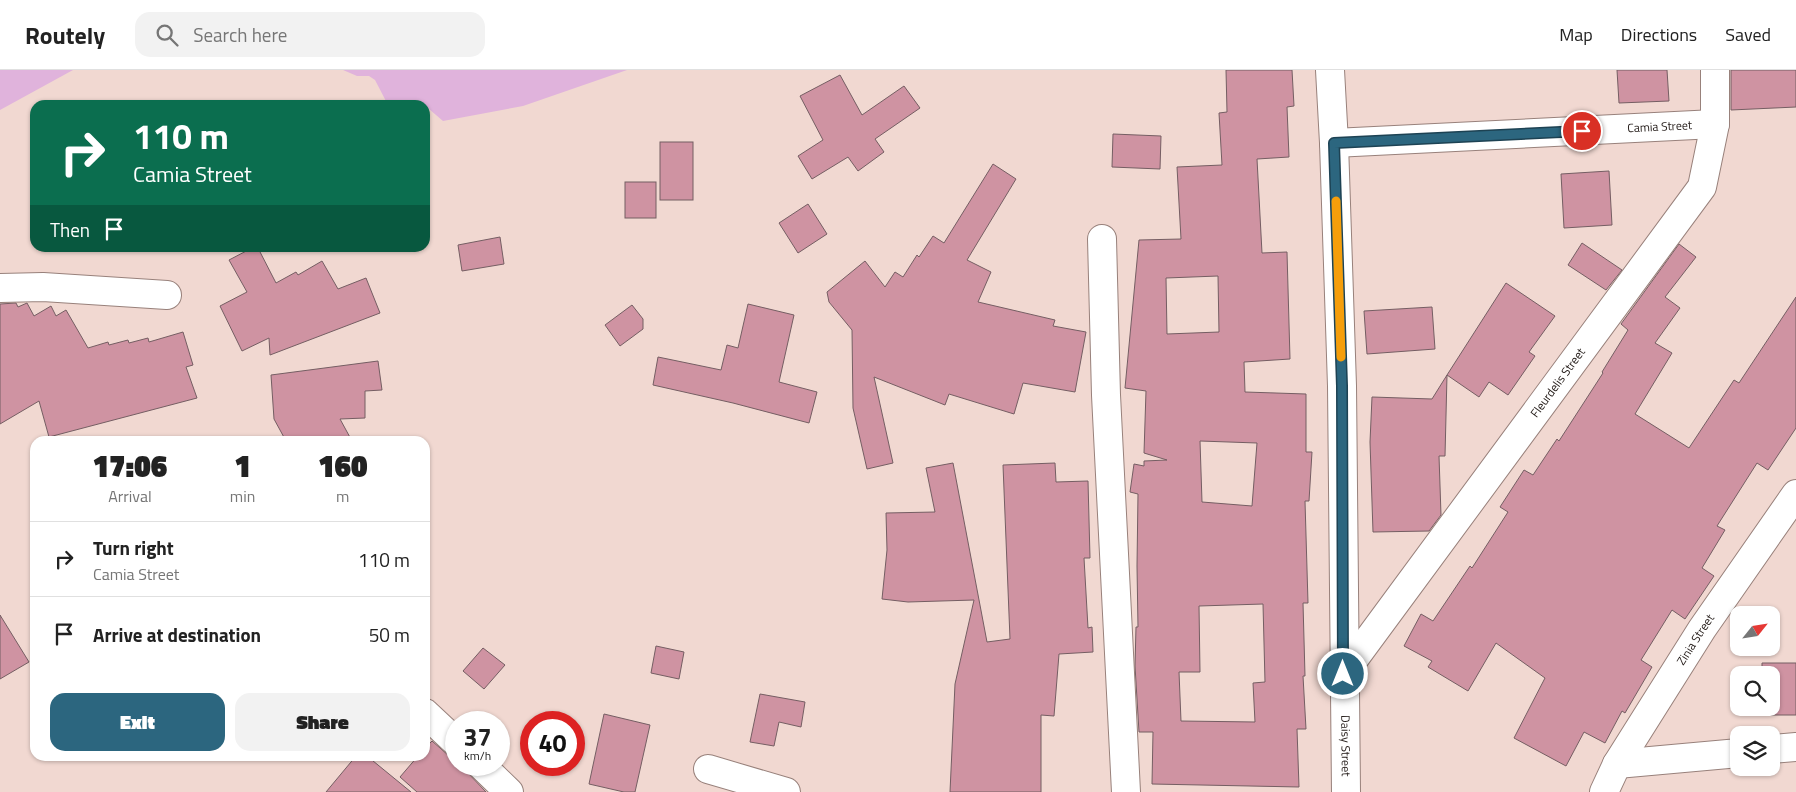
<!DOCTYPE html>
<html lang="en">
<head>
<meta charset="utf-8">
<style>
  body { margin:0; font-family:"Titillium Web",sans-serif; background:#f2f2f2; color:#222; height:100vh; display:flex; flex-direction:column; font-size:19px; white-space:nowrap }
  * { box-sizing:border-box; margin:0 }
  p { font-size:16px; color:#767676 }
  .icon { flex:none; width:28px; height:28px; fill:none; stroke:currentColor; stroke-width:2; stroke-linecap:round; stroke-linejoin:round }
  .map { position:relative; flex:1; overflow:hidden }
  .details { position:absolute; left:30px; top:366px; width:400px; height:325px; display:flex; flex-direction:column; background:#fff; border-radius:15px; box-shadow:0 1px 4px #0004 }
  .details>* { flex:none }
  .top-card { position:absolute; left:30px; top:30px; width:400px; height:152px; border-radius:15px; box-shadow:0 1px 4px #0004; background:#0b6e4f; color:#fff; overflow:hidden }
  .needle { width:32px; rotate:60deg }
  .tools { position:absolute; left:1730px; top:536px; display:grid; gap:10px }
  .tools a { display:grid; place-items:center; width:50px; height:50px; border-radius:10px; background:#fff; box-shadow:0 1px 4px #0004; font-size:25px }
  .speed { position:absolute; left:445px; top:641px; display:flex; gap:10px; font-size:25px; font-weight:700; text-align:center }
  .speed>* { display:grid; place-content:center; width:65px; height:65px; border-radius:50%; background:#fff; box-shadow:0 1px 4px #0004; line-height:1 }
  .speed small { font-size:12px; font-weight:400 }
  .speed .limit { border:8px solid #d22; background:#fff; color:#111 }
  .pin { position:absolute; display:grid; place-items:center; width:42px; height:42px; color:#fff; margin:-21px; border:2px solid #fff; border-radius:50%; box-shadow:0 1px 5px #0007 }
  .me { position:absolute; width:55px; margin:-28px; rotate:0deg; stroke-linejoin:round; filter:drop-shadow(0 0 4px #0008) }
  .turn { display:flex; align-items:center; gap:18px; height:105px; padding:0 20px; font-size:22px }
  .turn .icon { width:65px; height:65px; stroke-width:2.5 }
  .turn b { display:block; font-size:35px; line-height:42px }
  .then { display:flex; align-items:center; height:48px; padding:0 20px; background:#0003; gap:10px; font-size:19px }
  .eta { display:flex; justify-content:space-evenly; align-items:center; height:85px; text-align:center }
  .eta b { font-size:30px; font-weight:800; line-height:35px }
  .button { display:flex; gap:10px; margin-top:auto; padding:10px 20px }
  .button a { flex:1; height:58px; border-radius:15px; background:#2c667f; color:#fff; font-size:20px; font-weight:800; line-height:58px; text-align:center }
  .button a+a { background:#f2f2f2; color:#222 }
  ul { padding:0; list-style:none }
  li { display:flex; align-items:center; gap:15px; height:75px; padding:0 20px; border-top:1px solid #e0e0e0 }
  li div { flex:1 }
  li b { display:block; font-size:19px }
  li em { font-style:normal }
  header { display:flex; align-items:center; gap:30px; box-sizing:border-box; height:70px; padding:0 25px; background:#fff; border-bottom:1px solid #e0e0e0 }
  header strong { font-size:24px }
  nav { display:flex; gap:28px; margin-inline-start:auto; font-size:18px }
  .search { width:350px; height:45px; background:#f2f2f2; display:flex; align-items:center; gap:12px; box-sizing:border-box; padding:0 18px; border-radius:15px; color:#767676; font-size:19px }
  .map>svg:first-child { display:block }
  .water { fill:#e0b3dc }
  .building { fill:#cf93a2; stroke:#755e63; fill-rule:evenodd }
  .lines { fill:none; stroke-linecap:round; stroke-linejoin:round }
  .minor-casing { stroke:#98817b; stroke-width:30 }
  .tertiary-casing { stroke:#98817b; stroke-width:30 }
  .minor { stroke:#fff; stroke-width:28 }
  .tertiary { stroke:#fff; stroke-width:28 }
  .route-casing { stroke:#1d4253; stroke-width:12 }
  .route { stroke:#2c667f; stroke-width:9 }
  .slow { stroke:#f59e0b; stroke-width:9 }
  .labels { text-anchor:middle; stroke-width:4; stroke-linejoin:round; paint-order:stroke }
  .street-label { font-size:12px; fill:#221a17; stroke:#fff }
</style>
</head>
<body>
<header>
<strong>Routely</strong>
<div class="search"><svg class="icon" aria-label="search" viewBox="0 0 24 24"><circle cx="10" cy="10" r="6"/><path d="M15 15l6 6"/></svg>Search here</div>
<nav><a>Map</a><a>Directions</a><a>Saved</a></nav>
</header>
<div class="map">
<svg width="1796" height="722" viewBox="0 0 1796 722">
  <rect width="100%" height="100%" fill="#f1d8d1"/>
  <g class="water">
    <path d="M0,0H73L0,40Z"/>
    <path d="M343,0H627L523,36L443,51L429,39H425V35H388L375,10L369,6H357Z"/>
  </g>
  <g class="building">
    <path d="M1226,0H1292L1294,36L1287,37L1289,87L1257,89L1262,183L1287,182L1290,289L1244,292L1245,322L1306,324V382H1312L1309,431H1305L1308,533H1303L1305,606H1303L1306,659H1297L1299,717L1152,714L1153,662H1139L1135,596L1136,557H1138L1137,496L1138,424L1130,422L1134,394L1144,396V391L1167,390L1144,383L1146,321L1125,318L1139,170L1181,169L1177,97L1222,95L1219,43L1227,42ZM1218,206L1219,262L1167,264L1166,208ZM1200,371L1257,373L1252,436L1202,432ZM1263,534L1265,612L1253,613L1255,652L1181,651L1179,602H1200L1199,536Z"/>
    <path d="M1617,0H1667L1669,31L1619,33Z"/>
    <path d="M1731,0H1796V37L1731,40Z"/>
    <path d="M840,5L862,45L904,16L920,38L875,69L884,82L858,101L848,87L812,109L798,86L823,70L800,26Z"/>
    <path d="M1113,64L1161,66L1160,99L1112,97Z"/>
    <rect x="660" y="72" width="33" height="58"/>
    <path d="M993,94L1016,109L967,190L991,202L978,232L1055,250L1053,256L1086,262L1075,322L1023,313L1014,344L949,324L945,335L874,307L893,393L867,399L853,338L852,260L829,232L827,222L865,191L885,217L895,202L903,207L917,185L919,187L933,166L944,173Z"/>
    <path d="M1609,101L1612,155L1564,158L1561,104Z"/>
    <rect x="625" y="112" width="31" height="36"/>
    <path d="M808,134L827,164L798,183L779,153Z"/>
    <path d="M500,167L504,194L462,201L458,175Z"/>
    <path d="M1582,173L1622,200L1606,220L1568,195Z"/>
    <path d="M1679,174L1696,187L1665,227L1680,238L1655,273L1672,283L1635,344L1689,378L1734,310L1739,313L1796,227V358L1768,400L1757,393L1717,456L1725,460L1702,498L1714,506L1685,549L1672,540L1641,590L1652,597L1625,643L1622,641L1605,673L1584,662L1566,696L1514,668L1545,608L1496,573L1468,621L1428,597L1432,591L1404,576L1421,544L1433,551L1470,496L1472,498L1508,442L1500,437L1524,400L1533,405L1557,369L1559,371L1603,303L1602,302L1628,260L1621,254Z"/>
    <path d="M252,178H258L276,213L296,202L298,205L322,191L338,219L366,208L380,243L270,285L269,268L242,281L220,236L247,222L229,190Z"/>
    <path d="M1506,213L1555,246L1529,282L1535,286L1508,325L1489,312L1479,327L1447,305Z"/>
    <path d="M16,233L18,237L27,233L34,246L51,236L56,246L66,240L88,278L108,272L109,275L128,270L129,273L148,268L149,272L183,262L193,295L186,297L197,328L49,367L39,331L0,354V234Z"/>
    <path d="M748,234L794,245L779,312L817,322L809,353L733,333L653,315L658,287L721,300L727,275L738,278Z"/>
    <path d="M632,235L643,249V259L620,276L605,255Z"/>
    <path d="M1432,237L1435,279L1367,284L1364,241Z"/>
    <path d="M378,291L382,320L365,321V348L340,349L352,371H286L274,349L271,305Z"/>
    <path d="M1447,305L1445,386H1439L1441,445L1429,461L1373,462L1370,372L1372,327L1432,329Z"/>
    <path d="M953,393L987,572L1010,569L1003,395L1055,393L1056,412L1088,411L1090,488H1084L1088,558L1092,557L1093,582L1059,584L1054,646L1041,645V722H950L955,614L974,530L908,532L882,529L887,480L886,443L935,442L926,398Z"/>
    <path d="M0,545L29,592L0,609Z"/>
    <path d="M656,576L684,582L679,609L651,603Z"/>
    <path d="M483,578L505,595L484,619L463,601Z"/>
    <path d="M1762,593H1796V645H1761V638H1771V605H1762Z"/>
    <path d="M760,624L805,632L801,657L779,652L774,676L750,672Z"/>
    <path d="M604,644L650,655L635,722H624L589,714Z"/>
    <path d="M432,671L456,692V695H459L468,703L486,722H417L400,707L418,686H425V678Z"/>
    <path d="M356,686H367L411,722H326Z"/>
  </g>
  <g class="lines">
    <g class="minor-casing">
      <g id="minor">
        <path id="s1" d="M1334,73L1715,54"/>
        <path d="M1102,169L1106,325L1126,722"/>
        <path d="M0,218L43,217L167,225"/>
        <path id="s2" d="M1343,604L1702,117L1715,54V0"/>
        <path d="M425,643L456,672"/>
        <path d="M1771,679L1796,677"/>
        <path d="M1617,694L1739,683"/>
        <path d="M481,695L509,722"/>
        <path d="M708,699L786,722"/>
        <path id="s3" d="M1604,722L1617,694L1702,559L1796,424"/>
      </g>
    </g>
    <g class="tertiary-casing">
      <g id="tertiary">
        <path id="s4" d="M1330,0L1334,73L1342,316L1346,722"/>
      </g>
    </g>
    <use href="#minor" class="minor"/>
    <use href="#tertiary" class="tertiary"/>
  </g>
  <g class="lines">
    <g class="route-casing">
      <path id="route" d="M1343,604L1342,316L1334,73L1582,61"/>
    </g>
    <use href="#route" class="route"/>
    <path class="slow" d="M1336,131L1341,287"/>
  </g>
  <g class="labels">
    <g class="street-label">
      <text dy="4" stroke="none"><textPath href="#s1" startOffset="326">Camia Street</textPath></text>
      <text dy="4" stroke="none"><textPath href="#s2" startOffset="362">Fleurdelis Street</textPath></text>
      <text dy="4" stroke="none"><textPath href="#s3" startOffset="178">Zinia Street</textPath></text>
      <text dy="4" stroke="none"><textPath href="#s4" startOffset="676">Daisy Street</textPath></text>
    </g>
  </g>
</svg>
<div class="tools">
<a><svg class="needle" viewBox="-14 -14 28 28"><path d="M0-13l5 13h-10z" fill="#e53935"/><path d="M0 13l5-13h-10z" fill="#767676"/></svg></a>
<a><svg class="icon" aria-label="search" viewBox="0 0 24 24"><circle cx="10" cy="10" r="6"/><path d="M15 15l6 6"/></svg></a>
<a><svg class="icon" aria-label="layers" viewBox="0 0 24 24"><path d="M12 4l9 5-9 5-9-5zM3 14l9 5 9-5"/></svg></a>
</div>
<div class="speed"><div>37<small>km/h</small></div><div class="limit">40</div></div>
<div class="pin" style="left:1582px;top:61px;background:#d93025"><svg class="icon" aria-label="arrive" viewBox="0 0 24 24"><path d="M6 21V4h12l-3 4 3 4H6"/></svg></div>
<svg class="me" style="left:1343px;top:604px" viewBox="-20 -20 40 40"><circle r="17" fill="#2c667f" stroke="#fff" stroke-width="3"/><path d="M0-11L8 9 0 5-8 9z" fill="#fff"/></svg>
<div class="top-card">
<div class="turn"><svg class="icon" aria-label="right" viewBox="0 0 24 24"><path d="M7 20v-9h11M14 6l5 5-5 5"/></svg><div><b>110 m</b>Camia Street</div></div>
<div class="then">Then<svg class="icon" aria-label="arrive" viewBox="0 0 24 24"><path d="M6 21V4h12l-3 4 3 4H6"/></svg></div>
</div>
<section class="details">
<div class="eta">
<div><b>17:06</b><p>Arrival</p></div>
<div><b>1</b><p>min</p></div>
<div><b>160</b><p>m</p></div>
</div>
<ul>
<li><svg class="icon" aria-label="right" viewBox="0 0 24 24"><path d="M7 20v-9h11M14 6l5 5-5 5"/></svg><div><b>Turn right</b><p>Camia Street</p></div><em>110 m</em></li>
<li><svg class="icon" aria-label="arrive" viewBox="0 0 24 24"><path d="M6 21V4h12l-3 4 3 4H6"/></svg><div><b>Arrive at destination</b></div><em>50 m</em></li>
</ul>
<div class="button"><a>Exit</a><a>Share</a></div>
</section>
</div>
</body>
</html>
